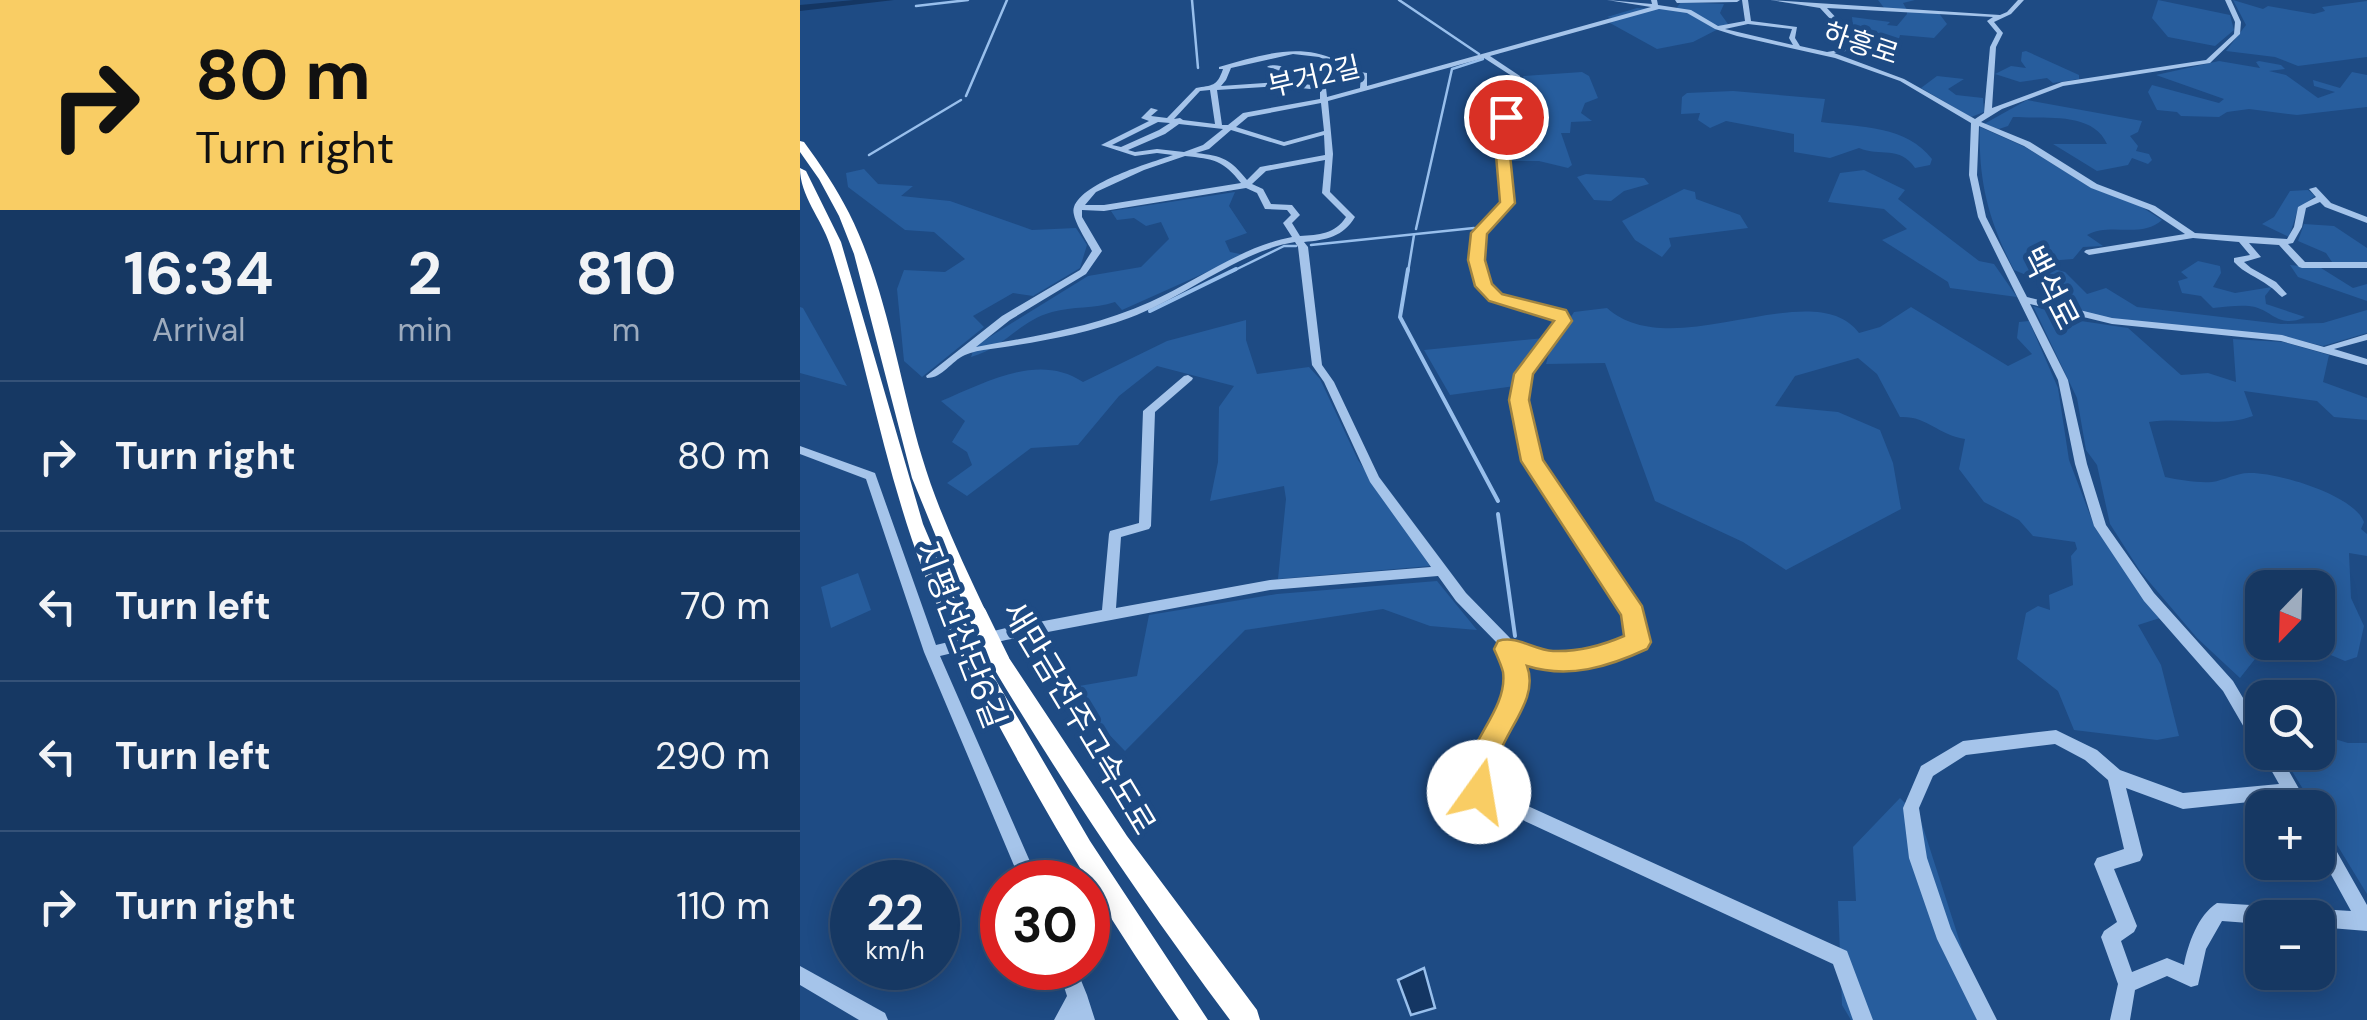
<!DOCTYPE html>
<html lang="en">
<head>
<meta charset="utf-8">
<style>
  body { margin:0; font-family:"DM Sans","Noto Sans KR",sans-serif; background:#23436c; color:#f1f3f6; height:100vh; display:flex; flex-direction:column; font-size:38px; white-space:nowrap }
  * { box-sizing:border-box; margin:0 }
  p { font-size:32px; color:#9eacbe }
  .icon { flex:none; width:55px; height:55px; fill:none; stroke:currentColor; stroke-width:2; stroke-linecap:round; stroke-linejoin:round }
  .map { position:relative; flex:1; overflow:hidden }
  .side { display:flex; flex-direction:column; background:#163863; width:800px }
  .side>* { flex:none }
  .banner { background:#f9cd64; color:#111; overflow:hidden }
  .needle { width:65px; rotate:203deg }
  .controls { position:absolute; left:1445px; top:570px; display:grid; gap:20px }
  .controls a { display:grid; place-items:center; width:90px; height:90px; border-radius:20px; background:#163863; box-shadow:0 5px 25px #0003,0 0 0 2px #355278; font-size:50px }
  .speed { position:absolute; left:30px; top:860px; display:flex; gap:20px; font-size:50px; font-weight:700; text-align:center }
  .speed>* { display:grid; place-content:center; width:130px; height:130px; border-radius:50%; background:#163863; box-shadow:0 5px 25px #0003,0 0 0 2px #355278; line-height:1 }
  .speed small { font-size:25px; font-weight:400 }
  .speed .limit { border:15px solid #d22; background:#fff; color:#111 }
  .pin { position:absolute; display:grid; place-items:center; width:85px; height:85px; color:#fff; margin:-42px; border:5px solid #fff; border-radius:50%; box-shadow:0 2px 10px #0007 }
  .me { position:absolute; width:110px; margin:-55px; rotate:13deg; stroke-linejoin:round; filter:drop-shadow(0 0 8px #0008) }
  .turn { display:flex; align-items:center; gap:35px; height:210px; padding:0 30px; font-size:45px }
  .turn .icon { width:130px; height:130px; stroke-width:2.5 }
  .turn b { display:block; font-size:70px; line-height:85px }
  .eta { display:flex; justify-content:space-evenly; align-items:center; height:170px; text-align:center }
  .eta b { font-size:60px; font-weight:700; line-height:70px }
  ul { padding:0; list-style:none }
  li { display:flex; align-items:center; gap:30px; height:150px; padding:0 30px; border-top:2px solid #355278 }
  li div { flex:1 }
  li b { display:block; font-size:38px }
  li em { font-style:normal }
  main { display:flex; flex:1; min-height:0 }
  .map>svg:first-child { display:block }
  .green { fill:#275d9d }
  .water { fill:#143663; stroke:#98bfec; stroke-width:2.5 }
  .lines { fill:none; stroke-linecap:round; stroke-linejoin:round }
  .stream-far1 { stroke:#98bfec; stroke-width:2.5 }
  .stream { stroke:#98bfec; stroke-width:4 }
  .river { fill:#143663; fill-rule:evenodd }
  .minor { fill:#a5c4ea; fill-rule:evenodd }
  .highway { fill:#fff; fill-rule:evenodd }
  .highway-bridge { stroke:#fff; stroke-width:19 }
  .route { fill:#f9cd64; stroke:#a28541; stroke-width:2.5 }
  .labels { text-anchor:middle; stroke-width:10; stroke-linejoin:round; paint-order:stroke }
  .far-street-label { font-size:28px; fill:#fff; stroke:#1e4b84 }
  .street-label { font-size:32px; fill:#fff; stroke:#1e4b84 }
</style>
</head>
<body>
<main>
<section class="side">
<div class="banner">
<div class="turn"><svg class="icon" aria-label="right" viewBox="0 0 24 24"><path d="M7 20v-9h11M14 6l5 5-5 5"/></svg><div><b>80 m</b>Turn right</div></div>
</div>
<div class="eta">
<div><b>16:34</b><p>Arrival</p></div>
<div><b>2</b><p>min</p></div>
<div><b>810</b><p>m</p></div>
</div>
<ul>
<li><svg class="icon" aria-label="right" viewBox="0 0 24 24"><path d="M7 20v-9h11M14 6l5 5-5 5"/></svg><div><b>Turn right</b></div><em>80 m</em></li>
<li><svg class="icon" aria-label="left" viewBox="0 0 24 24"><path d="M17 20v-9H6M10 6l-5 5 5 5"/></svg><div><b>Turn left</b></div><em>70 m</em></li>
<li><svg class="icon" aria-label="left" viewBox="0 0 24 24"><path d="M17 20v-9H6M10 6l-5 5 5 5"/></svg><div><b>Turn left</b></div><em>290 m</em></li>
<li><svg class="icon" aria-label="right" viewBox="0 0 24 24"><path d="M7 20v-9h11M14 6l5 5-5 5"/></svg><div><b>Turn right</b></div><em>110 m</em></li>
</ul>
</section>
<div class="map">
<svg width="1567" height="1020" viewBox="0 0 1567 1020">
  <rect width="100%" height="100%" fill="#1e4b84"/>
  <g class="green">
    <path d="M1078,0H1115L1103,3L1107,10L1138,12L1147,24L1134,38L1100,35L1096,49L1073,47L1077,31L1053,26L1052,17L1090,22L1087,25L1097,26L1107,14V11L1085,9Z"/>
    <path d="M1358,0L1430,15L1434,30L1415,46L1368,37L1352,18Z"/>
    <path d="M1433,0L1463,9L1468,6L1514,14L1525,11L1522,7L1567,1V57L1498,66L1475,57L1426,51L1446,25Z"/>
    <path d="M881,2L924,4L920,13L928,24L893,42L857,49L810,23L818,19L807,17L837,8L875,10Z"/>
    <path d="M1226,51L1279,75V79L1253,83L1247,78L1220,82L1195,74L1211,66L1226,68L1221,61L1222,52Z"/>
    <path d="M1419,61L1460,68L1456,62L1459,61L1481,65L1485,69L1469,71L1486,75L1518,98L1535,92L1514,86L1513,80L1540,88L1552,72L1567,75V107L1497,115L1449,109L1427,112L1419,117L1381,116L1377,112L1357,110L1348,92L1352,85L1419,103L1424,99L1356,75Z"/>
    <path d="M782,72L789,76L798,98L785,103L781,113L792,121L771,122L770,133H761L772,165L768,168L739,161H711L710,117C730,104 731,98 723,76Z"/>
    <path d="M1137,76L1164,79L1148,89L1156,95L1183,98L1184,112L1171,117L1121,88Z"/>
    <path d="M933,91L1025,99L1021,122C1061,127 1107,126 1132,159L1130,165L1115,168C1100,145 1080,157 1059,148L1030,158L994,152V134L926,121L910,128L898,120L900,113L881,114L882,97L887,93Z"/>
    <path d="M1227,100L1342,121L1338,132L1330,136L1338,146L1336,151L1349,154L1352,160L1348,164L1332,158L1328,165L1297,171L1253,144H1307C1293,111 1244,119 1213,117L1208,126L1199,129L1184,124Z"/>
    <path d="M1180,127L1225,147L1292,188L1337,204L1362,220C1342,239 1309,222 1287,235L1303,246L1283,247L1273,259L1260,260L1247,267L1265,272L1287,294L1306,288L1337,307L1481,324L1523,323L1567,310V333L1523,346L1486,337L1298,317L1270,309L1269,293L1214,270C1189,222 1178,181 1180,127Z"/>
    <path d="M64,169L78,184L113,186L101,196L150,201L232,230L276,228L287,245L280,268L233,296L213,293L173,316L184,327L122,377L104,361L97,289L104,270L145,272L165,259L134,232L105,230L48,187L46,173Z"/>
    <path d="M1064,170L1105,190L1098,199L1179,261L1194,264L1217,297L1150,288L1148,282L1082,240L1107,229L1084,209L1028,202L1040,173Z"/>
    <path d="M786,174L844,178L849,184L824,191L811,201L794,200L777,177Z"/>
    <path d="M884,189L895,192L896,199L940,215L948,228L869,238L871,246L862,257L835,240L822,221Z"/>
    <path d="M1508,190L1515,196L1498,209L1489,237L1462,224L1474,217L1490,191Z"/>
    <path d="M435,192L429,206L447,233L425,241L430,252L445,255L322,310L315,302C294,309 273,306 252,312C219,321 206,347 171,357L175,346L288,276L341,267L369,239L361,222L346,226L334,218L317,220L311,211Z"/>
    <path d="M1504,224L1534,226L1567,248V263L1534,265L1526,253L1498,241Z"/>
    <path d="M1398,261L1420,266L1421,273L1413,287L1435,293L1472,287L1465,296L1466,304L1505,317C1477,330 1472,308 1449,306C1437,305 1425,307 1413,308L1401,296L1382,293L1378,281L1388,278L1381,272Z"/>
    <path d="M1490,265L1521,268L1553,288L1567,284V301L1498,277Z"/>
    <path d="M1233,306L1281,321L1328,328L1381,375L1408,373L1436,382L1433,339L1483,342L1529,355L1523,382L1567,398V420L1534,417L1517,401L1444,391L1453,416C1420,428 1384,417 1349,422L1365,477C1380,480 1397,483 1412,482C1425,480 1438,472 1451,473C1479,473 1554,495 1564,522L1561,529L1567,534V556L1549,553L1551,598L1564,626L1557,657L1545,661L1502,643L1518,642V588H1462V642L1492,643L1490,659H1455L1440,678L1397,638L1340,571L1310,524L1297,465L1286,450L1277,398Z"/>
    <path d="M0,307L3,308L47,386L0,373Z"/>
    <path d="M1111,307L1208,366L1232,354L1217,338L1219,322L1229,321L1258,388L1269,460L1295,528L1360,618L1338,625L1361,665L1379,736L1357,740L1274,730L1258,691L1217,659L1226,613L1238,606L1250,610L1249,595L1273,585L1271,556L1277,549L1275,542L1233,536L1219,520L1184,502L1159,469L1165,439C1136,434 1128,416 1100,417L1077,374L1058,358L995,376L975,406L1038,412L1080,430L1093,463L1101,509L986,570L943,542L855,501L805,363L746,364L750,350L774,312L807,308C872,367 1013,272 1059,333L1080,327Z"/>
    <path d="M446,320V340L457,374L509,367L520,379L558,460L630,566L478,579L486,499L484,486L410,501L418,462L419,407L434,386L357,366L319,396L278,445L231,448L167,496L147,483L172,465L167,452L152,442L165,421L141,401C185,383 238,352 283,382L367,341Z"/>
    <path d="M744,338L721,367L715,386L650,395L624,350Z"/>
    <path d="M58,573L71,610L31,628L21,587Z"/>
    <path d="M637,581L677,630L630,626L583,609L445,630L325,751L294,719L250,691L337,676L349,615L477,594Z"/>
    <path d="M1518,734L1548,743H1567V894L1481,753L1518,752Z"/>
    <path d="M1100,798L1120,818L1185,1020H1051L1042,1005L1038,901H1056L1053,847Z"/>
  </g>
  <path class="water" d="M624,968L635,1008L611,1015L598,980Z"/>
  <g class="lines">
    <g class="stream-far1">
      <path d="M392,0L398,68"/>
      <path d="M599,0L679,54"/>
      <path d="M116,6L168,0"/>
      <path d="M166,96L207,0"/>
      <path d="M69,155L161,100"/>
      <path d="M616,229L652,69L683,59"/>
      <path d="M511,245L674,228"/>
      <path d="M431,272L484,246H496"/>
      <path d="M608,272L614,235"/>
    </g>
    <g class="stream">
      <path d="M608,269L600,317L698,501"/>
      <path d="M350,311L436,269"/>
      <path d="M698,514L715,636"/>
    </g>
    <path class="river" d="M54,0H94L0,11V5Z"/>
    <g class="minor">
      <path d="M807,0L852,4L851,0H857L858,5L891,10L918,26L945,21L942,0H948L951,21L997,27L995,38L1000,46L1027,52L1056,47L1020,8L970,0L1200,15L1207,12L1218,0H1224L1211,14L1194,22L1203,33L1196,47L1192,108L1262,82L1406,60L1434,34L1435,22L1425,0H1431L1441,22L1440,34L1410,63L1263,86L1202,109L1181,122L1230,142L1297,184L1355,206L1395,233L1487,239L1494,227L1498,207L1516,197L1509,189L1516,187L1531,203L1567,217V223L1525,207L1520,202L1506,208L1502,227L1493,243L1488,244L1505,262H1567V268H1502L1499,267L1479,245L1449,243L1461,257L1444,262L1451,268L1476,282L1487,294L1482,297C1478,294 1474,289 1469,286C1457,277 1444,273 1434,262V258L1450,255L1439,242L1393,238L1289,255L1284,252L1286,250L1385,234L1349,210L1291,188L1224,146L1179,126L1177,175L1186,217L1227,297L1312,318L1482,335L1524,347L1567,334V340L1534,349L1567,359V365L1481,341L1312,324L1230,304L1268,380L1287,464L1306,525L1354,593L1433,681L1462,730V752H1478L1510,808H1493L1487,798L1383,809L1326,788L1343,855L1340,861L1314,869L1337,926L1334,932L1321,941L1332,972L1367,958L1384,965C1388,944 1398,915 1417,903L1551,911L1518,851V827L1524,829L1567,905V931L1518,927V918H1462V924L1422,921L1406,949L1398,985L1391,987L1367,976L1335,990L1330,1020H1310L1318,984L1301,937L1304,931L1317,922L1294,864L1297,858L1324,849L1308,780L1285,760L1255,744L1166,755L1133,776L1119,808L1127,858L1151,929L1197,1020H1177L1137,939L1109,858L1103,808L1121,766L1163,741L1256,730L1297,750L1320,770L1383,793L1479,784L1461,752L1462,750L1456,748L1423,691L1344,601L1294,526L1275,464L1258,380L1178,217L1169,175L1171,123L1100,81L1035,58L937,36L915,29L887,13L859,9L690,56L720,76L729,102L710,118L707,155L711,203L683,234L681,260L688,285L698,295L764,312L768,321C756,337 738,352 730,371C705,430 773,521 807,567C817,581 832,596 839,611C843,620 843,632 845,642L843,646C798,665 766,672 718,658L724,674L717,710L694,753L688,788L1047,951L1073,1020H1053L1033,964L673,797L671,792L678,752L702,709L710,674L699,645L656,601L638,576L470,590L206,640L140,656L239,882H221L124,652L66,479L0,454V446L75,473L136,645L206,628L302,610L309,534L310,531L339,523L343,411L384,376L388,375L393,378L392,380L355,412L351,526L349,529L321,537L316,608L470,580L631,567L570,482L524,382L512,365L498,247L495,242C439,251 384,298 329,318C293,331 255,339 217,345C203,348 178,349 165,355C151,361 143,378 127,378L126,376L202,316L280,270L292,251C287,241 270,217 274,207C283,182 350,163 373,155L357,153L335,156L301,145L349,121L341,118L351,108L358,110L351,116L367,118L396,88C412,85 417,87 423,69H419V67C457,56 498,42 536,60L539,69L567,73V86L851,7ZM1027,8L1193,17L1187,21L1197,33L1190,47L1184,113L1175,119L1104,79L1034,53L1064,48ZM948,24L992,29L989,38L993,45L925,29ZM493,54L519,57L531,62L532,69L484,71L485,68C481,65 471,64 467,67L478,70L476,73L479,75L536,73L561,76L560,88L527,97L526,88L523,86L481,82L421,86L426,80L431,68ZM684,58L715,78L721,101L702,117L699,155L703,203L675,233L671,260L679,286L692,299L756,316L758,321C744,337 723,355 718,377C701,441 756,516 791,565C801,580 821,600 827,616C829,623 829,632 830,639C790,656 755,656 713,645L710,638L666,593L579,477L534,382L522,365L508,247L504,242C526,240 543,237 555,217L530,192L533,154L528,101ZM481,86L520,90V99L443,113L428,125H422L417,90ZM410,90L415,124L383,120L380,118L374,119L400,91ZM521,103L524,131L484,142L436,127L448,117ZM358,122L370,123L359,130L321,147L312,145ZM379,124L423,129L403,145L384,152L357,149L335,152L328,150L365,134ZM431,130L484,146L524,135L525,155L460,167L447,180C430,159 423,156 396,153L409,149ZM385,156C414,159 423,160 441,183L304,205H285L296,192L344,170ZM525,160L522,193L546,217C535,234 519,235 500,236L492,223L500,215L492,205L471,204L463,189L452,184L466,171ZM446,188L457,193L465,209L487,210L491,215L483,223L492,237C440,247 397,281 350,302C295,327 235,336 176,347L210,320L286,274L302,251L282,217V210L304,211Z"/>
      <path d="M875,0H940L937,2L877,3Z"/>
      <path d="M0,966L85,1013L88,1020H59L0,985Z"/>
      <path d="M258,968H276L287,995L295,1020H254L267,996Z"/>
    </g>
    <g class="highway">
      <path d="M0,141L4,142C21,165 36,188 49,213C87,289 98,376 122,457C138,511 163,563 187,614L184,620L177,622L170,620L112,478L54,254L39,216L19,179L0,152Z"/>
      <path d="M0,168L6,171L41,242L123,524L166,625L163,631L156,633L149,631C89,508 72,373 30,245C21,218 0,196 0,168Z"/>
      <path d="M200,652L207,655L327,836L457,1010L460,1020H430C345,906 266,789 193,667L190,661L193,655Z"/>
      <path d="M180,662L187,665L290,841L408,1020H379C302,910 235,796 173,677L170,671L173,665Z"/>
    </g>
    <g class="highway-bridge">
      <path d="M177,614L200,661"/>
      <path d="M156,625L180,671"/>
    </g>
  </g>
  <path class="route" d="M706,113L713,117L710,155L715,203L687,234L685,260L692,284L702,294L766,310L772,321L733,374L729,400L743,460L842,606L851,642L847,649C808,667 769,679 727,666C739,697 708,727 699,755C695,771 696,787 689,802L679,806L668,802C648,756 709,717 703,672C701,664 697,656 694,649L698,641C717,635 734,650 753,651C776,652 803,645 824,636L821,615L721,461L709,400L714,374L754,321L689,301L675,286L668,260L671,233L700,202L696,155L699,117Z"/>
  <g class="labels">
    <g class="far-street-label">
      <text transform="translate(1061 43) rotate(18)" y="10">하흥로</text>
      <text transform="translate(514 76) rotate(-13)" y="10">부거2길</text>
    </g>
    <g class="street-label">
      <text transform="translate(1250 288) rotate(63)" y="11">백석로</text>
      <text transform="translate(161 635) rotate(69)" y="11">지평선산단6길</text>
      <text transform="translate(279 718) rotate(59)" y="11">새만금전주고속도로</text>
    </g>
  </g>
</svg>
<div class="controls">
<a><svg class="needle" viewBox="-14 -14 28 28"><path d="M0-13l5 13h-10z" fill="#e53935"/><path d="M0 13l5-13h-10z" fill="#9eacbe"/></svg></a>
<a><svg class="icon" aria-label="search" viewBox="0 0 24 24"><circle cx="10" cy="10" r="6"/><path d="M15 15l6 6"/></svg></a>
<a>+</a>
<a>−</a>
</div>
<div class="speed"><div>22<small>km/h</small></div><div class="limit">30</div></div>
<div class="pin" style="left:706px;top:117px;background:#d93025"><svg class="icon" aria-label="arrive" viewBox="0 0 24 24"><path d="M6 21V4h12l-3 4 3 4H6"/></svg></div>
<svg class="me" style="left:679px;top:792px" viewBox="-20 -20 40 40"><circle r="19" fill="#fff"/><path d="M0-13L10 11 0 6-10 11z" fill="#f9cd64"/></svg>
</div>
</main>
</body>
</html>
